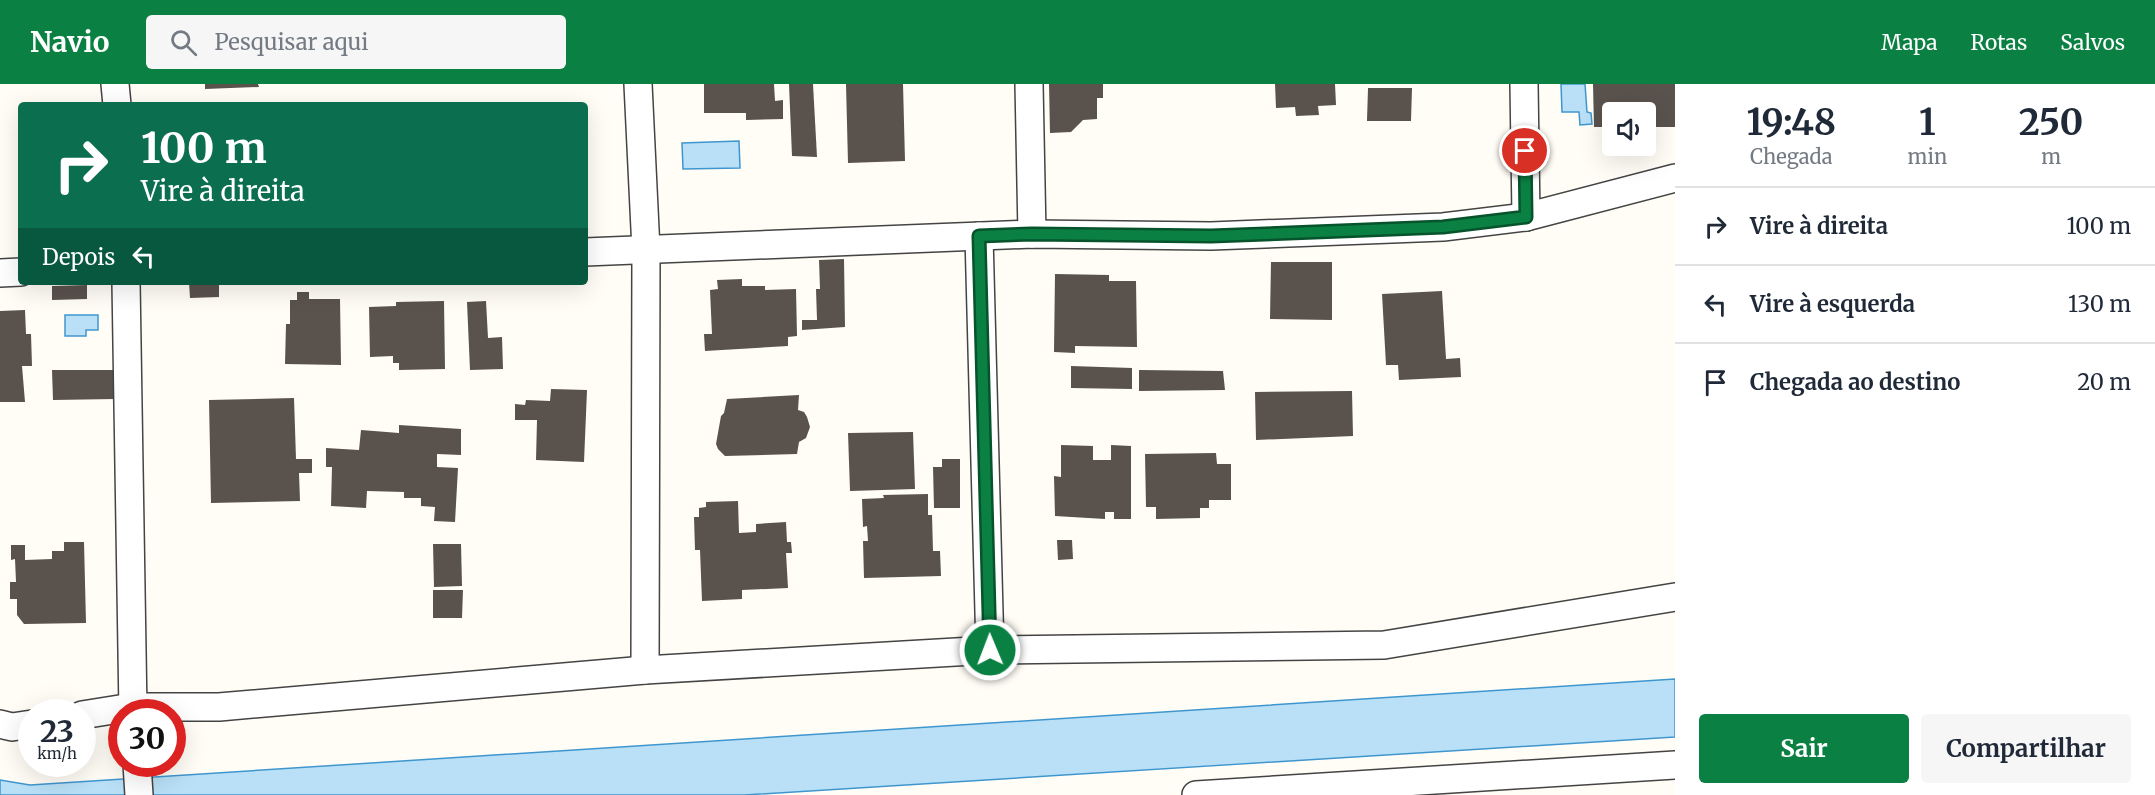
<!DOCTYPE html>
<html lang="pt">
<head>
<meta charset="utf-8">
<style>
  body { margin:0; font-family:Merriweather,serif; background:#f6f6f7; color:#1f2937; height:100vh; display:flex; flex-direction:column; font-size:22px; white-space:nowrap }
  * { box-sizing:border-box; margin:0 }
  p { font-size:20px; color:#747a83 }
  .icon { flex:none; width:33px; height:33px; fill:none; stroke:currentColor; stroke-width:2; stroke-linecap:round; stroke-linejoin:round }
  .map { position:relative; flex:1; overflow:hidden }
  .sheet { display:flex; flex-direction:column; background:#fff; width:480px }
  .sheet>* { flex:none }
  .top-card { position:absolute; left:18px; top:18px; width:570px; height:183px; border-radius:6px; box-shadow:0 6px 24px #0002; background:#0b6e4f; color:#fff; overflow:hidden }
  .fabs { position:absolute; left:1602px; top:18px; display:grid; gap:12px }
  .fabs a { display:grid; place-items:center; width:54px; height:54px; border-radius:6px; background:#fff; box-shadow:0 6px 24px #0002; font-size:30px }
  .speed { position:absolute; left:18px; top:615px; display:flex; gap:12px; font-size:30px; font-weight:700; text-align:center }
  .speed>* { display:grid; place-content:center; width:78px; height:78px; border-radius:50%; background:#fff; box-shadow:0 6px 24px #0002; line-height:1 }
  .speed small { font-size:15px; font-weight:400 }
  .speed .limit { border:9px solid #d22; background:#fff; color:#111 }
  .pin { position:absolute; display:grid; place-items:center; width:51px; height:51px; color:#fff; margin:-26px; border:3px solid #fff; border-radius:50%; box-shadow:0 2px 6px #0007 }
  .me { position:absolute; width:66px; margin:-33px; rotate:359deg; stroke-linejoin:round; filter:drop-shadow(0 0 4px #0008) }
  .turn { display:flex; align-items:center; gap:21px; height:126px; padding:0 24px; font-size:27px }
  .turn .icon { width:78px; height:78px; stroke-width:2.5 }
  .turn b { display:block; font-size:42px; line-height:51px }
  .then { display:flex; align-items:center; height:57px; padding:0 24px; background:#0003; gap:12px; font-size:22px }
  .eta { display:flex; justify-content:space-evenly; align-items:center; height:102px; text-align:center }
  .eta b { font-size:36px; font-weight:700; line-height:42px }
  .button { display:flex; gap:12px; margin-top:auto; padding:12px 24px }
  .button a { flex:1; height:69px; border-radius:6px; background:#0b8043; color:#fff; font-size:24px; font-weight:700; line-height:69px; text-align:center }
  .button a+a { background:#f6f6f7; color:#1f2937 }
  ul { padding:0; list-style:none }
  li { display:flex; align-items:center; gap:18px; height:78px; padding:0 24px; border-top:2px solid #e0e1e3 }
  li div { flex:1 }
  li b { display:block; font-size:22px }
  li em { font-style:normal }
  header { display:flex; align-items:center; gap:36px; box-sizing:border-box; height:84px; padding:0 30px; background:#0b8043; color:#fff }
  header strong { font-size:28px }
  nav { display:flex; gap:33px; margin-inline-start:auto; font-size:21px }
  .search { width:420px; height:54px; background:#f6f6f7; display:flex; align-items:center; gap:15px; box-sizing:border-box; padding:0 21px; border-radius:6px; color:#747a83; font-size:22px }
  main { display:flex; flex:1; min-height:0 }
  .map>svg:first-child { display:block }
  .water { fill:#b9e0f7; stroke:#3f96cf; stroke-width:1.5 }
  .building { fill:#5a524d }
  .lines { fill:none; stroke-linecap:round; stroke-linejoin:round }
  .minor-casing { stroke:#444; stroke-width:30 }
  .minor { stroke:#fff; stroke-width:27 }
  .route-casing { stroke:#07532c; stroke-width:15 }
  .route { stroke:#0b8043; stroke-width:10 }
</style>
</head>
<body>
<header>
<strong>Navio</strong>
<div class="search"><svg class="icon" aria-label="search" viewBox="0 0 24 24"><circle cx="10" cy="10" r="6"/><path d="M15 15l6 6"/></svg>Pesquisar aqui</div>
<nav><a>Mapa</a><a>Rotas</a><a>Salvos</a></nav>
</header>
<main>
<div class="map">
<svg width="1675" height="711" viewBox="0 0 1675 711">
  <rect width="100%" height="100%" fill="#fffdf5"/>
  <g class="water">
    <path d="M1561,0H1585L1587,28L1591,29L1592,40L1580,41L1579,28H1562Z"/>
    <path d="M739,57L740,84L683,85L682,59Z"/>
    <path d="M65,231H98V246H86V252H65Z"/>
    <path d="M1675,595V653L744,711H0V696L30,701Z"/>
  </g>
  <g class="building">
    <path d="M205,0H258L259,3L205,5Z"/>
    <path d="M704,0H774L775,17L783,16V35L746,36V29H704Z"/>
    <path d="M789,0H813L817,73L792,72Z"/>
    <path d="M846,0H903L905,77L848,79Z"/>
    <path d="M1049,0H1103V14H1097V35L1083,36L1071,48L1050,49Z"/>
    <path d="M1275,0H1335L1336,21L1318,22L1319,31L1296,32L1295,23L1276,24Z"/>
    <path d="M1593,0H1675V43H1646V28H1612V43H1594Z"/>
    <path d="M1368,4H1412L1411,37H1367Z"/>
    <path d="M844,175L845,243L802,246V236H817L816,205H820L819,176Z"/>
    <path d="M1271,178H1332V236L1270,235Z"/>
    <path d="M1055,190L1109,191V197H1136L1137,263L1075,262V269L1054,268Z"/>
    <path d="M742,195V202H765V206L796,205L797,252L788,253V262L705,267L704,250H712L710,206L718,205L717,196Z"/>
    <path d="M189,198H219V213L190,214Z"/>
    <path d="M87,201V215L52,216V202Z"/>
    <path d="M1442,207L1446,275L1460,274L1461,293L1399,296L1398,281H1386L1382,210Z"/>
    <path d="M297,208H309V215H340L341,281L285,280L286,240H290V216H297Z"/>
    <path d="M444,217L445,285L399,286V279H393V272L370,273L369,223L396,222V218Z"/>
    <path d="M486,217L488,254L502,253L503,285L470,286L467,218Z"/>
    <path d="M25,226L26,250H31L32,282H22L25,318H0V227Z"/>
    <path d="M1071,282L1132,284V305L1071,304Z"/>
    <path d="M52,286H114L115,315L53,316Z"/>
    <path d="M1139,286L1223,287L1225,306L1139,307Z"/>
    <path d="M551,305L587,306L584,378L536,376L537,336H515V320L525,321L526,316L550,317Z"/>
    <path d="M1352,307L1353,352L1256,356L1255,308Z"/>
    <path d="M799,311L798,326L804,328L807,333L810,343L806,354L799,358L797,370L725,372L718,365L716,360L721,332L724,329L727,315Z"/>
    <path d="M294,314L296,375H312V389H299L300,417L211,419L209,316Z"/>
    <path d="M399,341L461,345V371L437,370V383L458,384L455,438L434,437L435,423L421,422V414H404V408L367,407L366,424L331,422L332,383H326V364L359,366L361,346L399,349Z"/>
    <path d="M913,348L915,405L850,407L848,349Z"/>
    <path d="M1061,361L1093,362V376H1111V361L1131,362V435H1114V428H1105V435L1055,432L1054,392L1061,393Z"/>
    <path d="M1216,369L1217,380H1231V416H1209V424H1200V434L1156,435V423H1146L1145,370Z"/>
    <path d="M942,375H960V424H934L933,383H942Z"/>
    <path d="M928,410V431H932L933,467H940L941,492L864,494L863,457H868L867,442L863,443L862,415L884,414L883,411Z"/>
    <path d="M738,417L739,449L756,448V440L786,438L787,458H791L792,469H786L788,504L742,506V515L702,517L700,466H695L694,433H699V424L706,423V418Z"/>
    <path d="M1057,456H1072L1073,475L1058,476Z"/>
    <path d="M64,458H84L86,539L24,540L17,531V515H10V498H16L15,475L11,476V461H25V476L52,475V467H64Z"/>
    <path d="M433,460H461L462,502L434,503Z"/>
    <path d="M433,506H463L462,534H433Z"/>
  </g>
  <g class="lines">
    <g class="minor-casing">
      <g id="minor">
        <path d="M115,0L117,21"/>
        <path d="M638,0L646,166L645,586"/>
        <path d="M1029,0L1032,150"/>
        <path d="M1524,0L1526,133"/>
        <path d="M979,152L990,566"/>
        <path d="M585,168L1032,150L1211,152L1443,143L1526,133L1675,94"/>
        <path d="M0,189L21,188"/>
        <path d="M126,198L133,628"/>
        <path d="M82,631L132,623H219L645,586L990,566L1384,561L1675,513"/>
        <path d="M0,640L12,643L32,640"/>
        <path d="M137,680L139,711"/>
        <path d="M1196,711L1675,681"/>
      </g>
    </g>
    <use href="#minor" class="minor"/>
  </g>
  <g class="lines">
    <g class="route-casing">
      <path id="route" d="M990,566L979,152L1032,150L1211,152L1443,143L1526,133L1525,67"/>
    </g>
    <use href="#route" class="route"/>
  </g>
</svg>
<div class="fabs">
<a><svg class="icon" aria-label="sound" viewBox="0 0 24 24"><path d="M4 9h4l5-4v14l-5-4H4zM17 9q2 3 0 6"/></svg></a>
</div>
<div class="speed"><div>23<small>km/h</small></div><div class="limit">30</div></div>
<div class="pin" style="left:1525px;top:67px;background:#d93025"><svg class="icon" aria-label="arrive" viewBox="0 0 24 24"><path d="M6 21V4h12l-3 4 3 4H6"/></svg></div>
<svg class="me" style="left:990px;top:566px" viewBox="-20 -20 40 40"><circle r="17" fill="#0b8043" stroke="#fff" stroke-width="3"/><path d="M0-11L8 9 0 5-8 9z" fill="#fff"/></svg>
<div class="top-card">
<div class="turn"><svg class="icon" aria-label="right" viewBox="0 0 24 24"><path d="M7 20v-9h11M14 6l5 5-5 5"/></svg><div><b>100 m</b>Vire à direita</div></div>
<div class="then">Depois<svg class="icon" aria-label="left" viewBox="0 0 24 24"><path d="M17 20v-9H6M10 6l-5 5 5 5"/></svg></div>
</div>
</div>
<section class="sheet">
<div class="eta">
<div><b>19:48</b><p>Chegada</p></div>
<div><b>1</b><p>min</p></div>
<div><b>250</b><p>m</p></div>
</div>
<ul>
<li><svg class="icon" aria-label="right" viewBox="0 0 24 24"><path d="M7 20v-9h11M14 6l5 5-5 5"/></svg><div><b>Vire à direita</b></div><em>100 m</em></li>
<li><svg class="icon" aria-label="left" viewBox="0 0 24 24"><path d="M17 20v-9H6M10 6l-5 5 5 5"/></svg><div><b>Vire à esquerda</b></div><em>130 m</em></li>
<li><svg class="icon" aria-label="arrive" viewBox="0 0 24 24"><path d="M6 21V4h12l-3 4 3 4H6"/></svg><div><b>Chegada ao destino</b></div><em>20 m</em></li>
</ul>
<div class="button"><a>Sair</a><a>Compartilhar</a></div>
</section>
</main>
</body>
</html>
